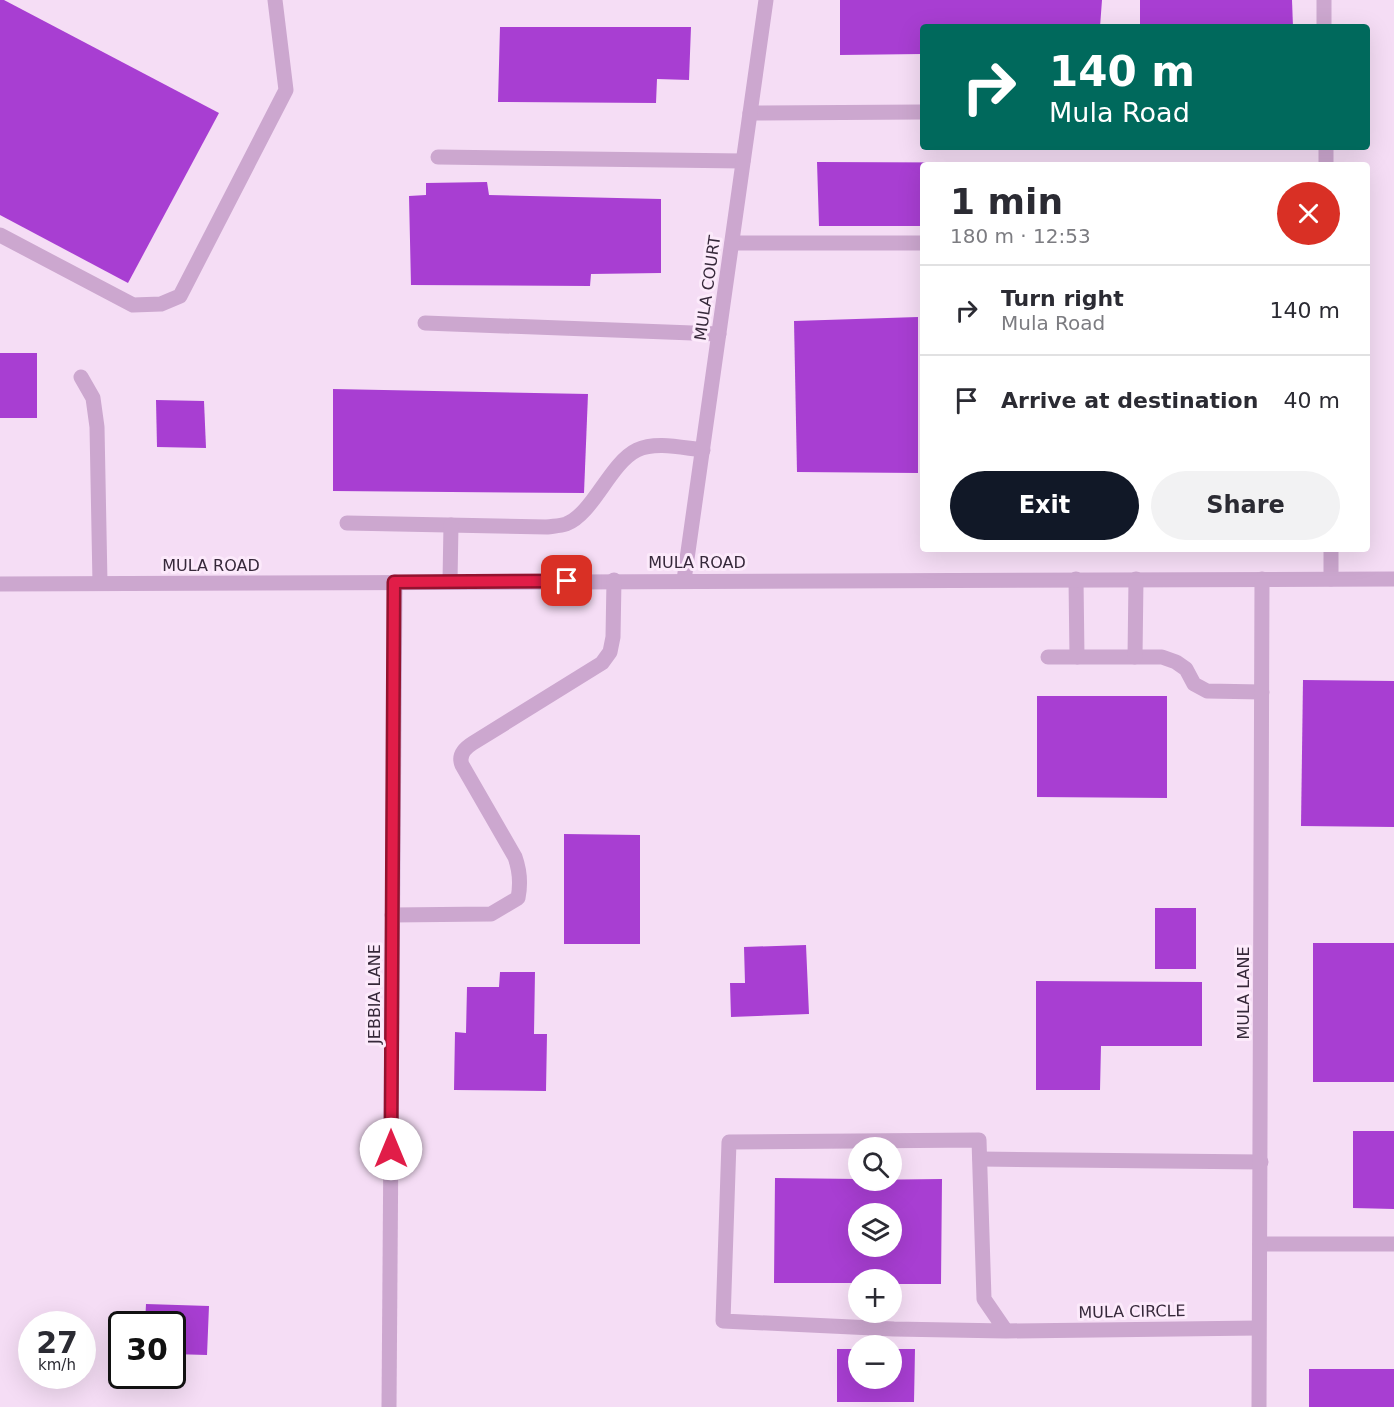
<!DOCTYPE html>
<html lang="en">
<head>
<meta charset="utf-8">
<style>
  body { margin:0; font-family:"DejaVu Sans",sans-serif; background:#f2f2f3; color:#2b2b33; height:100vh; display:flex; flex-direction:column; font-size:22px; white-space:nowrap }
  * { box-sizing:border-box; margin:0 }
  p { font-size:20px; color:#7c7c81 }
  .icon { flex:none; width:33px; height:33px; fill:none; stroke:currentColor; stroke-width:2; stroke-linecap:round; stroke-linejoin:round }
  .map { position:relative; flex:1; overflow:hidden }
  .side { position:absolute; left:920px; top:162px; width:450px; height:390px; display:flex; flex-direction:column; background:#fff; border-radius:6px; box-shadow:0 6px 24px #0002 }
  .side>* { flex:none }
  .top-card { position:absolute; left:920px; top:24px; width:450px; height:126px; border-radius:6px; box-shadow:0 6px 24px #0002; background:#00695c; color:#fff; overflow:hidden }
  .fabs { position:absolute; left:848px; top:1137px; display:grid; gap:12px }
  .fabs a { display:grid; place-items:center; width:54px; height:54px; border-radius:50%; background:#fff; box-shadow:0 6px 24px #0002; font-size:30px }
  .speed { position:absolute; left:18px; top:1311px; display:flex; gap:12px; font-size:30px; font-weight:700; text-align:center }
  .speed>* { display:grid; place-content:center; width:78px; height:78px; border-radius:50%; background:#fff; box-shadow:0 6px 24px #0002; line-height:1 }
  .speed small { font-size:15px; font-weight:400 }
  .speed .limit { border:3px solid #111; border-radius:9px; background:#fff; color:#111 }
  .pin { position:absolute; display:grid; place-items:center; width:51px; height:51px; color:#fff; margin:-26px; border-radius:12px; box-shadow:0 3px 9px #0006 }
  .me { position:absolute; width:66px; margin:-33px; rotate:0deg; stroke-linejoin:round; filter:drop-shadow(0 0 4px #0008) }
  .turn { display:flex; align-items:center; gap:21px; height:126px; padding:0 30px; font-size:27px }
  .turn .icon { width:78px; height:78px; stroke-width:2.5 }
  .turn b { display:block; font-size:42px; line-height:51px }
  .round { display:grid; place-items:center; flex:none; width:63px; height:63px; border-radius:32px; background:#f2f2f3 }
  .headline { display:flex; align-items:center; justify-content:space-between; height:102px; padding:0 30px }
  h1 { font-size:36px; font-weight:700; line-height:45px }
  .cta { display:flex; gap:12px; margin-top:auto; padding:12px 30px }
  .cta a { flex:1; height:69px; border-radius:36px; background:#111827; color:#fff; font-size:24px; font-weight:700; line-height:69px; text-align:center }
  .cta a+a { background:#f2f2f3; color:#2b2b33 }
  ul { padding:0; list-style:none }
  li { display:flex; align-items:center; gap:18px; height:90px; padding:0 30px; border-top:2px solid #e1e1e2 }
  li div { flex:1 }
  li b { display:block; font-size:22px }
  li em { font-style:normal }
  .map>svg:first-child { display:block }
  .building { fill:#a83ed2; fill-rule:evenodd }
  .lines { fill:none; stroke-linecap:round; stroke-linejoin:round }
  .minor { stroke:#cca7cf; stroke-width:15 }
  .route-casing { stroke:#92132f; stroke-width:15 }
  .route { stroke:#e11d48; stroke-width:10 }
  .labels { text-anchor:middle; stroke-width:6; stroke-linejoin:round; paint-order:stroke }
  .street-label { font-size:16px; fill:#36283a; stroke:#fceafb }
</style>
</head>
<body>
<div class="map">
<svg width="1394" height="1407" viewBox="0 0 1394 1407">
  <rect width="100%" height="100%" fill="#f5ddf5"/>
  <g class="building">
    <path d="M0,0H4L219,113L128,283L0,215Z"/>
    <path d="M840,0H1102L1100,27H922V54L840,55Z"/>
    <path d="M1140,0H1292L1293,27H1140Z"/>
    <path d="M500,27H691L689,80L657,79L656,103L498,102Z"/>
    <path d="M817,162L1073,163V165H922V226H819Z"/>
    <path d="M487,182L489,195L661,199V273L591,274L590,286L411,285L409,196L426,195V183Z"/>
    <path d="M918,317V473L797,472L794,321Z"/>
    <rect x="0" y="353" width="37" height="65"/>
    <path d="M333,389L588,394L584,493L333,491Z"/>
    <path d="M156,400L204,401L206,448L157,447Z"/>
    <path d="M1303,680L1394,681V827L1301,826Z"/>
    <path d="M1037,696H1167V798L1037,797Z"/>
    <path d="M564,834L640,835V944H564Z"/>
    <rect x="1155" y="908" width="41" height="61"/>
    <rect x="1313" y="943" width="81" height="139"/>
    <path d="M806,945L809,1014L731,1017L730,983H745L744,947Z"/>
    <path d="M500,972H535L534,1034H547L546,1091L454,1090L455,1032L466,1033L467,987H499Z"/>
    <path d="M1036,981L1202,982V1046H1101L1100,1090H1036Z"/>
    <path d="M1353,1131H1394V1209L1353,1208Z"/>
    <path d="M775,1178L858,1179V1180L942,1179L941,1284H891V1280H858V1283H774ZM858,1214H891V1246H858Z"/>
    <path d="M146,1304L209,1306L207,1355L172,1354V1324H145Z"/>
    <path d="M837,1349H858V1378H891V1349H915L914,1402H837Z"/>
    <rect x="1309" y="1369" width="85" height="38"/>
  </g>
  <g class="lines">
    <g class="minor">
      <path d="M1324,0V27"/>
      <path d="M750,113L922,112"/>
      <path d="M1326,147V165"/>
      <path d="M438,157L743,161"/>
      <path d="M0,235L133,305L161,304L180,296L286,90L275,0"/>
      <path d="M732,243H922"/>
      <path d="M425,323L719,334"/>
      <path d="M81,377L93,398L97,427L100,583"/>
      <path d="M347,523L547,527C553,526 560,526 566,524C593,514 610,463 637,450C656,441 683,448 703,450"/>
      <path d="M1331,549V579"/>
      <path d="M1076,579L1077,657"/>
      <path d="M684,580L766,0"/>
      <path d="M450,581L451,525"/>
      <path d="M0,584L1394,579"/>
      <path d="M1048,657H1162L1176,662L1186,669L1194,684L1207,691L1262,692"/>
      <path d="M1135,657L1136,579"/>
      <path d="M392,915L491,914L518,898C521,883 520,871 515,857L462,765C458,755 465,748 473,743L602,663L610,652L613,637L614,580"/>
      <path d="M980,1159L1261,1162"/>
      <path d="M1260,1244H1394"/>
      <path d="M1006,1331L984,1299L979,1140L729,1142L723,1321L894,1329L1006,1331L1258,1328"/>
      <path d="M389,1407L395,582"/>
      <path d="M1259,1407L1262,579"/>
    </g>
  </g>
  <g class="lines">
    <g class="route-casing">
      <path id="route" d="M391,1149L394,582L567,581"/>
    </g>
    <use href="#route" class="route"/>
  </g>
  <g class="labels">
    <g class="street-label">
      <text transform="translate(707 288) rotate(-82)" y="6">MULA COURT</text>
      <text x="697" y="568">MULA ROAD</text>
      <text x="211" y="571">MULA ROAD</text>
      <text transform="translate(1243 993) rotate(-90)" y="6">MULA LANE</text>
      <text transform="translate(374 994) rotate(-90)" y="6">JEBBIA LANE</text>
      <text transform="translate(1132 1311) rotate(-1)" y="6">MULA CIRCLE</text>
    </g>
  </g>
</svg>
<div class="fabs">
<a><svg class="icon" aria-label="search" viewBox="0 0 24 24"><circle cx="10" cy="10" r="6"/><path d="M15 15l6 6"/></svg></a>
<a><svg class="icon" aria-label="layers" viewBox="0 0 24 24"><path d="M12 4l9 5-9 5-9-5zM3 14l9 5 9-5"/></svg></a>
<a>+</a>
<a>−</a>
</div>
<div class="speed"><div>27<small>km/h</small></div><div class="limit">30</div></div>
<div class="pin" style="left:567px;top:581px;background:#d93025"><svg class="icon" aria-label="arrive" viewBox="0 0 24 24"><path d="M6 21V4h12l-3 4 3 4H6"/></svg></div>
<svg class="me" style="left:391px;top:1149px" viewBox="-20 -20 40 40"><circle r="19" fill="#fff"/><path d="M0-13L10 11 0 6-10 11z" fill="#e11d48"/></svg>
<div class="top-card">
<div class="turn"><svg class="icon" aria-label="right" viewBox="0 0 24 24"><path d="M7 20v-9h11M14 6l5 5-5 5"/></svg><div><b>140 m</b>Mula Road</div></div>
</div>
<section class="side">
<div class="headline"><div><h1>1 min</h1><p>180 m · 12:53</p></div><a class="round" style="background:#d93025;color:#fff"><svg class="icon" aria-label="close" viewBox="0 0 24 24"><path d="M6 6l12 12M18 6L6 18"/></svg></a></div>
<ul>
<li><svg class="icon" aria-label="right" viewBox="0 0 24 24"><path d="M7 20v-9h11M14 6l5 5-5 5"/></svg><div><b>Turn right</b><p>Mula Road</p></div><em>140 m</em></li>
<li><svg class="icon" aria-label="arrive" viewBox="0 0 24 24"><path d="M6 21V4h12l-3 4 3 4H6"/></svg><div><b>Arrive at destination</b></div><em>40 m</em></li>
</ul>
<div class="cta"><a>Exit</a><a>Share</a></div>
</section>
</div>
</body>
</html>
